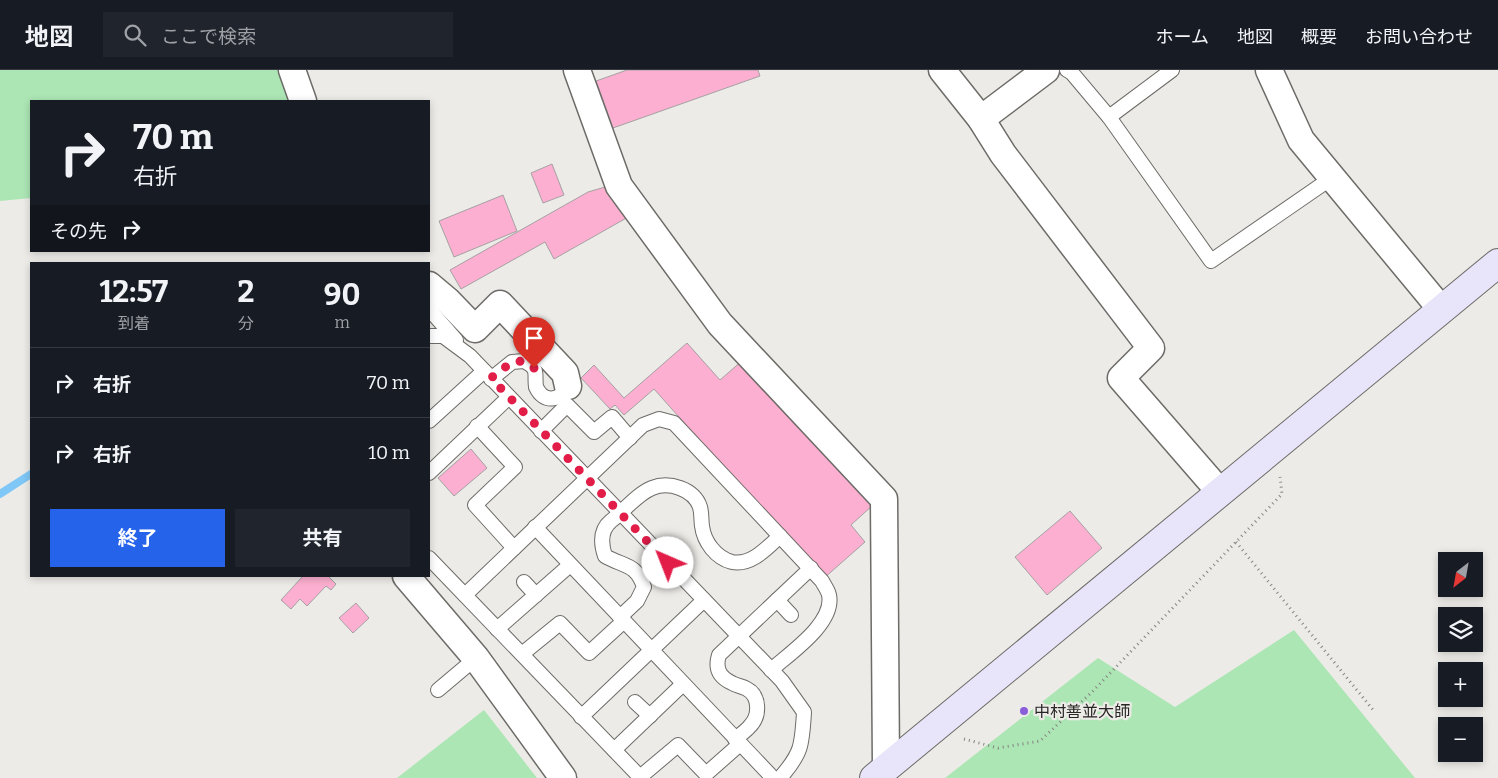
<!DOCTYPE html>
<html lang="ja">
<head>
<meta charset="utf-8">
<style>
  body { margin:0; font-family:Bitter,"Noto Sans JP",serif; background:#20242c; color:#f1f3f6; height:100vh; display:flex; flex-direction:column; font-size:19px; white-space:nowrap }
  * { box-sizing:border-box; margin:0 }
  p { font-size:16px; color:#9ea1a6 }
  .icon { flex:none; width:28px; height:28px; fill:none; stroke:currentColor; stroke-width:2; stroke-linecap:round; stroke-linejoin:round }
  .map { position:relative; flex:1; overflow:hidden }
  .panel { position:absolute; left:30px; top:192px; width:400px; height:315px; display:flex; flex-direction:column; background:#171b24; border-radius:0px; box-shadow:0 2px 8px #0003 }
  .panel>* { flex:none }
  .banner { position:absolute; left:30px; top:30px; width:400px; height:152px; border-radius:0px; box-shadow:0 2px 8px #0003; background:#171b24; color:#f1f3f6; overflow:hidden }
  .needle { width:32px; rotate:211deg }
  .controls { position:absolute; left:1438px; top:482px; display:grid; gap:10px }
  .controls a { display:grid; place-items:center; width:45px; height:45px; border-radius:0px; background:#171b24; box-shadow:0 2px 8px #0003; font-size:25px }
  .pin { position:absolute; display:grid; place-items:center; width:42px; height:42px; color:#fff; margin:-51px -21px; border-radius:50% 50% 50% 0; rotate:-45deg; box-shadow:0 0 5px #0007 }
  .pin .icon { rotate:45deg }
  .me { position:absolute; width:55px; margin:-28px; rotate:316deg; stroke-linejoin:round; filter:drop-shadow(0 0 4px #0008) }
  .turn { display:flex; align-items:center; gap:18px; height:105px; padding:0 20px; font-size:22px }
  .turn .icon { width:65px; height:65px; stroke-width:2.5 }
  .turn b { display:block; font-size:35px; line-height:42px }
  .then { display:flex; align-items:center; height:48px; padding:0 20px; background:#0003; gap:10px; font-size:19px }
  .eta { display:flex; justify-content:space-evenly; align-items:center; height:85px; text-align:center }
  .eta b { font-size:30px; font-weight:700; line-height:35px }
  .cta { display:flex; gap:10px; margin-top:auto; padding:10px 20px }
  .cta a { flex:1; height:58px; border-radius:0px; background:#2563eb; color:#fff; font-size:20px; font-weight:700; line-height:58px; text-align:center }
  .cta a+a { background:#20242c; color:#f1f3f6 }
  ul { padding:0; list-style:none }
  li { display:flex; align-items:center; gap:15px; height:70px; padding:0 20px; border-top:1px solid #363941 }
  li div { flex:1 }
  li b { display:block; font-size:19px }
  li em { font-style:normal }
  header { display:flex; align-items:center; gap:30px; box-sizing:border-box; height:70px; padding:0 25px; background:#171b24; border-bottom:1px solid #363941 }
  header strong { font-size:24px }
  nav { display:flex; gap:28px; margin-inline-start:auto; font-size:18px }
  .search { width:350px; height:45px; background:#20242c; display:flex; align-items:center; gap:12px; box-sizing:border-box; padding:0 18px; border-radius:0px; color:#9ea1a6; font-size:19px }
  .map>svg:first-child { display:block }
  .green { fill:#ace6b4 }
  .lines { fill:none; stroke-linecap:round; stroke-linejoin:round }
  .stream { stroke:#7fc7f6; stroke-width:8 }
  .building { fill:#fcafd0; stroke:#a5a1a3 }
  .lane-casing { stroke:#6d6b67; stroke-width:16 }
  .street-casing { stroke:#6d6b67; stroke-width:29 }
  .secondary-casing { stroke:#6d6b67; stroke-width:30 }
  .path { stroke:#868482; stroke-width:3; stroke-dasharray:1 4; stroke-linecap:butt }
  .lane { stroke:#fff; stroke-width:14 }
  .street { stroke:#fff; stroke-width:26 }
  .secondary { stroke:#e8e4fa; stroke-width:28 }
  .route { stroke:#e11d48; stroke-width:9; stroke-dasharray:0 16.2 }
  .poi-dot { fill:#895ed8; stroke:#edebe7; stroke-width:2 }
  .labels { text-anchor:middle; stroke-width:4.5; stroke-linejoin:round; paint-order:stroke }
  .poi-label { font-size:16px; fill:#272625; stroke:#edebe7; text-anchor:start }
</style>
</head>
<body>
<header>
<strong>地図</strong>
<div class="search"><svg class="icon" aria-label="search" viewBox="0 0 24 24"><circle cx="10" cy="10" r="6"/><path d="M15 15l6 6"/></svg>ここで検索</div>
<nav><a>ホーム</a><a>地図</a><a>概要</a><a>お問い合わせ</a></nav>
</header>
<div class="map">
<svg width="1498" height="708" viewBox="0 0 1498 708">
  <rect width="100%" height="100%" fill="#edebe7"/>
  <g class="green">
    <path d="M0,0H287L298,31H31V128L0,131Z"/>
    <path d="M1294,560L1415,708H945L1098,588L1175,637Z"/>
    <path d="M484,640L537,708H397Z"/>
  </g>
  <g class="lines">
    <path class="stream" d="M0,424L31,404"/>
  </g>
  <g class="building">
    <path d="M627,0H758L760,6L613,58L596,11Z"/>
    <path d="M552,94L564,125L543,133L531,103Z"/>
    <path d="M612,115L630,146L554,189L545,172L461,219L450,200L588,122Z"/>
    <path d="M503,125L517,161L454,187L439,151Z"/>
    <path d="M687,273L720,310L744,289L873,435L851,455L865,472L823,509L654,319L624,345L615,335L610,339L581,308L594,295L624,328Z"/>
    <path d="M471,379L487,398L454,426L438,408Z"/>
    <path d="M1070,441L1102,478L1047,525L1015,487Z"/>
    <path d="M303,506H328L336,514L331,520L326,516L307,536L300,529L291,539L281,530Z"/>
    <path d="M356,533L369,548L353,563L339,548Z"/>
  </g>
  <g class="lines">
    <g class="lane-casing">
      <g id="lane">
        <path d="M1067,0L1072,3L1109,47L1211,191L1333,107"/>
        <path d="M1109,47L1172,0"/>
        <path d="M429,239L456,270"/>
        <path d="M429,266H443L470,286L782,611L804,642C802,675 802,683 780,708"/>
        <path d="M491,309L512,292L524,291C540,299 534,303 536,317C544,334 560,331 568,316"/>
        <path d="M429,351L484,301"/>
        <path d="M477,356L515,397L475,435L514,478"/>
        <path d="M541,361L567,335L594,362L612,347L630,368"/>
        <path d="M429,403L509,327"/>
        <path d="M535,457L773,708"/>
        <path d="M429,488L641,708"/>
        <path d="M524,512L536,525"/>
        <path d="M465,525L643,355L659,349L674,353L822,511C824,515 828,520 829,525C835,553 790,583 771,600"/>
        <path d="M777,530L791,545"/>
        <path d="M620,547L637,531L644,517C636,493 624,497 605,486C601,474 600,460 611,451C624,441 637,424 652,418C669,411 694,419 700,437C702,444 701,450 702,456C704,472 716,488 732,492C751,496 767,478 780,466"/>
        <path d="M497,559L570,495"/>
        <path d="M522,584L560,553L589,583L624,551"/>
        <path d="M438,620L476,588"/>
        <path d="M635,632L650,646"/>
        <path d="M581,647L704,530"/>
        <path d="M735,669C740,665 746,661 750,656C760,646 760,626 747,619C742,616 737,616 732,613C719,607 715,598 719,585L811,498"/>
        <path d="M614,680L683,614"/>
        <path d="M640,707L678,675L706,704L740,674"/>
      </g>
    </g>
    <g class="street-casing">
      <g id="street">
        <path d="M292,0L303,31"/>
        <path d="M577,0L619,116L720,254L884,429L886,697"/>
        <path d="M942,0L981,49L1003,84L1151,278L1121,308L1220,422"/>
        <path d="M1269,0L1301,70L1441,239"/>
        <path d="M981,49L1046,0"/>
        <path d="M429,215L448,231L475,259L500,234L565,303L568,316"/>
        <path d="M406,506L476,588L563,708"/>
      </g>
    </g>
    <g class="secondary-casing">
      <path id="secondary" d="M874,708L1498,193"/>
    </g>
    <g class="path">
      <path d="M1236,472L1374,641"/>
      <path d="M964,669L998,678L1040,671L1092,622L1282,424L1280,407"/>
    </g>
    <use href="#lane" class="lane"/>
    <use href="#street" class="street"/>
    <use href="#secondary" class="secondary"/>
  </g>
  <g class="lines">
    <path class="route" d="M534,298L524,291L512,292L491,308L668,493"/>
  </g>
  <circle class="poi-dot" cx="1024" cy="641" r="5"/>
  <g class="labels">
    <g class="poi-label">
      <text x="1034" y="647">中村善並大師</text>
    </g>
  </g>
</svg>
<div class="controls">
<a><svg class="needle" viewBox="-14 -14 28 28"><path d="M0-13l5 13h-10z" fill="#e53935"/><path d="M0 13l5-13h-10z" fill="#9ea1a6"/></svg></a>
<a><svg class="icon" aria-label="layers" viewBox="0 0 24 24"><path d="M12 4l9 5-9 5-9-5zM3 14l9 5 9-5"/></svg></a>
<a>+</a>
<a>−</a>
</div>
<div class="pin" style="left:534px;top:298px;background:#d93025"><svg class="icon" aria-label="arrive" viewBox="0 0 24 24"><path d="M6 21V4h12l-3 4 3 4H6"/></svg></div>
<svg class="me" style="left:668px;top:493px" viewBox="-20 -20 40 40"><circle r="19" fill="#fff"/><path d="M0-13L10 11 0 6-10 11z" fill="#e11d48"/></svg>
<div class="banner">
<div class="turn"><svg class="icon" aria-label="right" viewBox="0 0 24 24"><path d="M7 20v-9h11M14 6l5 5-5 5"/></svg><div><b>70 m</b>右折</div></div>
<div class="then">その先<svg class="icon" aria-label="right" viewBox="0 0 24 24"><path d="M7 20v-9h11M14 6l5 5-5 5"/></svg></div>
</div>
<section class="panel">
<div class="eta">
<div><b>12:57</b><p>到着</p></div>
<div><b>2</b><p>分</p></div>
<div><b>90</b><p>m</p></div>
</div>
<ul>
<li><svg class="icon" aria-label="right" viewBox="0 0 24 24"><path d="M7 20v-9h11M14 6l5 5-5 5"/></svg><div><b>右折</b></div><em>70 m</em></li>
<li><svg class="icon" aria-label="right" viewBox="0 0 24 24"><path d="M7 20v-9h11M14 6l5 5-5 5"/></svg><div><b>右折</b></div><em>10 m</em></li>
</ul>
<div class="cta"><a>終了</a><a>共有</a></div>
</section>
</div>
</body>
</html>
